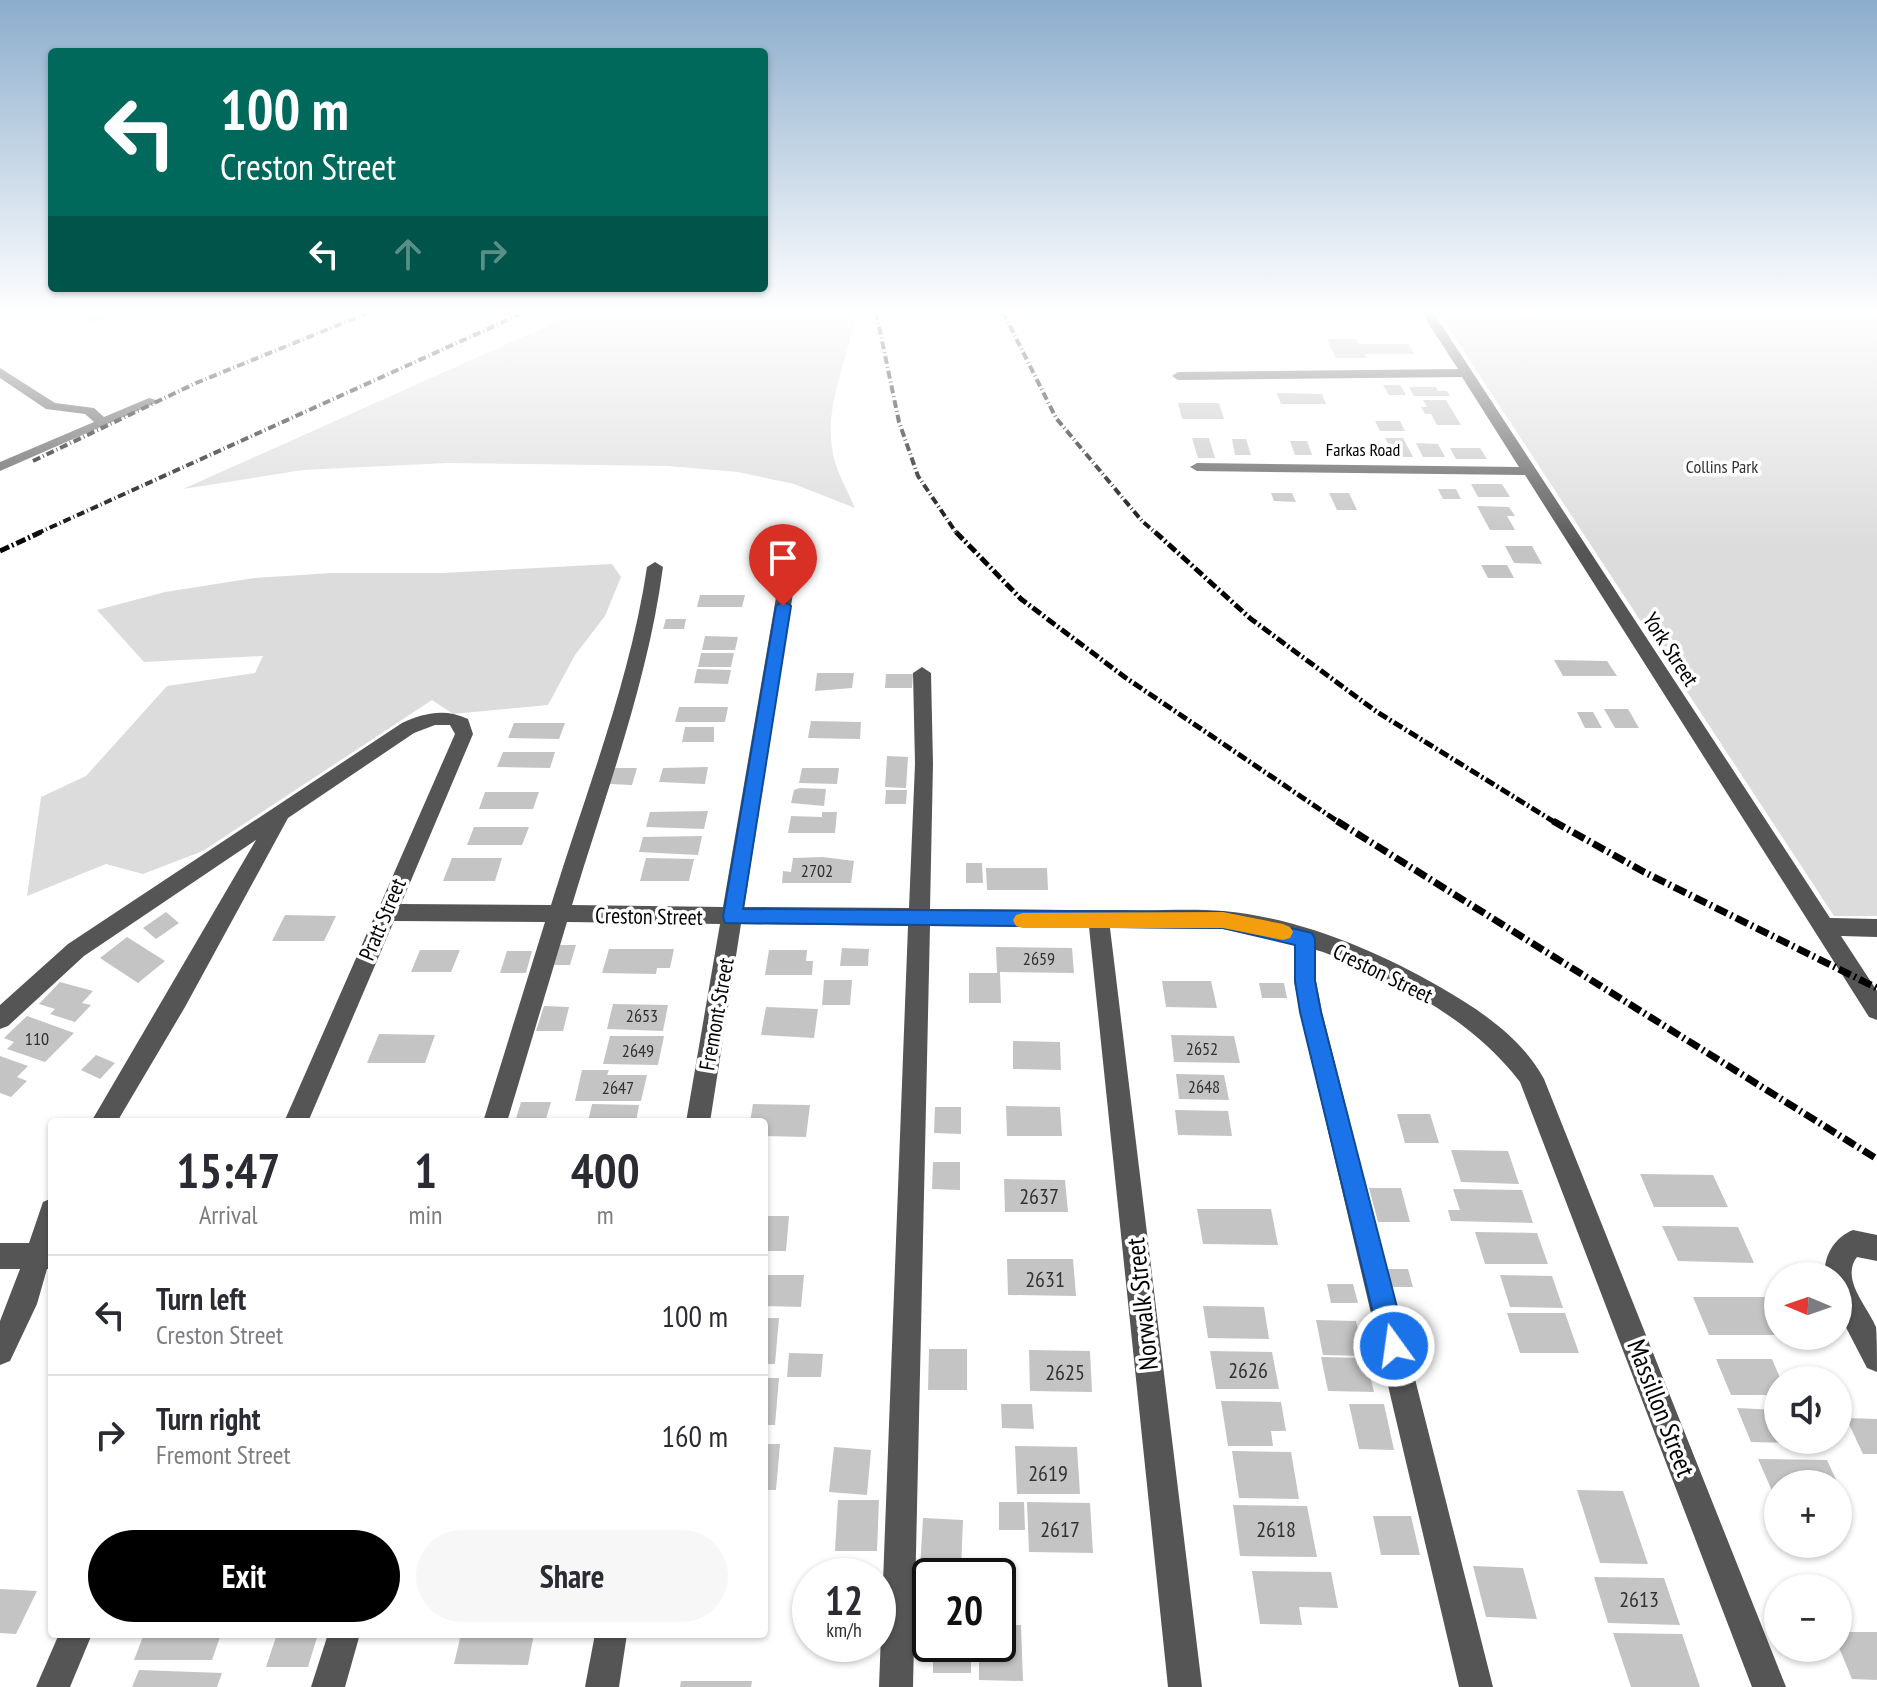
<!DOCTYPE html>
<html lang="en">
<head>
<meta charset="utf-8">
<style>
  body { margin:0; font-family:"PT Sans Narrow",sans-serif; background:#f7f7f7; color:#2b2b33; height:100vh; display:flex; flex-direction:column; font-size:30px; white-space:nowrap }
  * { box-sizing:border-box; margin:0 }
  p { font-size:26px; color:#7c7c81 }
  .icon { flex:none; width:44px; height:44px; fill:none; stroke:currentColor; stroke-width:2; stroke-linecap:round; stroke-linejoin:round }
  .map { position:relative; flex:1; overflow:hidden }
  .details { position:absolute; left:48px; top:1118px; width:720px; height:520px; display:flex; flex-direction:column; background:#fff; border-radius:8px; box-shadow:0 2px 6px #0004 }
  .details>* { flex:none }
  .guide { position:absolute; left:48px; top:48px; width:720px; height:244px; border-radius:8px; box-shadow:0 2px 6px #0004; background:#00695c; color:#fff; overflow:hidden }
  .needle { width:52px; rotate:272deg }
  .buttons { position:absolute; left:1764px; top:1262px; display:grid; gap:16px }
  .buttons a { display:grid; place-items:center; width:88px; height:88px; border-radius:50%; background:#fff; box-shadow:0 2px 6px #0004; font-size:40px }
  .speed { position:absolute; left:792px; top:1558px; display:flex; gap:16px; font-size:40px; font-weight:700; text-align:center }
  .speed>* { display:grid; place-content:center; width:104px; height:104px; border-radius:50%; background:#fff; box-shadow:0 2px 6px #0004; line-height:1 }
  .speed small { font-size:20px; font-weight:400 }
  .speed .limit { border:4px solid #111; border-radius:12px; background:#fff; color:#111 }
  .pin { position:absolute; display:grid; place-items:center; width:68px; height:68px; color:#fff; margin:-82px -34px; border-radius:50% 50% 50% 0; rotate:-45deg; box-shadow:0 0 8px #0007 }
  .pin .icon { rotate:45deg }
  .me { position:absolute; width:88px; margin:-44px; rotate:346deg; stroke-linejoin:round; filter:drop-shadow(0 0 6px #0008) }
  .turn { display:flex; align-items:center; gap:28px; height:168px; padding:0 40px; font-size:36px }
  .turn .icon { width:104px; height:104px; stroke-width:2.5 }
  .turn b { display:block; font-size:56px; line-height:68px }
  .lanes { display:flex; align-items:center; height:76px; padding:0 40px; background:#0003; justify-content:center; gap:40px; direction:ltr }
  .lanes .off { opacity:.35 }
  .eta { display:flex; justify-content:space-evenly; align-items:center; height:136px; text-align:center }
  .eta b { font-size:48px; font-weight:700; line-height:56px }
  .button { display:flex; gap:16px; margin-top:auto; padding:16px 40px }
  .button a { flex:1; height:92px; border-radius:48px; background:#000; color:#fff; font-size:32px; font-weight:700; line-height:92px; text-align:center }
  .button a+a { background:#f7f7f7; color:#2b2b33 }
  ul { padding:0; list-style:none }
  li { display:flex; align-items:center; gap:24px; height:120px; padding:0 40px; border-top:2px solid #e1e1e2 }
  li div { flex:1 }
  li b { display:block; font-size:30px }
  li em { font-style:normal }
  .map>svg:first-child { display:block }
  .green { fill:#dcdcdc }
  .building { fill:#c4c4c4 }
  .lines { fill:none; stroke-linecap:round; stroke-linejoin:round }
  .minor { fill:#555; fill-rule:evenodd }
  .rail-far2 { stroke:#000; stroke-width:4; stroke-dasharray:8 3 1 3; stroke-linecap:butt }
  .rail-far1 { stroke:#000; stroke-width:5; stroke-dasharray:10 3 2 3; stroke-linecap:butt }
  .rail { stroke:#000; stroke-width:7; stroke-dasharray:13 4 2 4; stroke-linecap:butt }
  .route { fill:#1a73e8; stroke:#114b97; stroke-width:2 }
  .slow { fill:#f59e0b }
  .labels { text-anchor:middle; stroke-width:7; stroke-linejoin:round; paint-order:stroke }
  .far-street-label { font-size:18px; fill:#000; stroke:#fff }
  .far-park-label { font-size:18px; fill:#333; stroke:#fff }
  .number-label { font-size:18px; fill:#313131 }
  .street-label { font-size:22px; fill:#000; stroke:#fff }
  .near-number-label { font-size:22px; fill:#313131 }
  .near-street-label { font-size:26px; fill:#000; stroke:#fff }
</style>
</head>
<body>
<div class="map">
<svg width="1877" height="1687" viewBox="0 0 1877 1687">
  <rect width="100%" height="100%" fill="#fff"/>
  <g class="green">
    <path d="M579,312H852L854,322C845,369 821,414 835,462C840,477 848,493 855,508L794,484L738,472L667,466L447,463L303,470L183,489Z"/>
    <path d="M1438,312H1877V916H1834Z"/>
    <path d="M612,564L621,577L605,616L575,655L548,705L453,714L432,700L203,851L143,874L106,864L27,896L41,797L86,776L167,686L255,673L263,656L144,662L97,610L165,592L254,578L332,573H442Z"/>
  </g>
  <g class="building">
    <path d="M77,312H118V313L91,322Z"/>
    <path d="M1327,339H1356L1359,344H1408L1414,354H1364L1367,358H1336Z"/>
    <path d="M1383,385H1400L1406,395H1389Z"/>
    <path d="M1409,387H1436L1438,391H1447L1450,396H1414Z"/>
    <path d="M1277,393L1322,394L1326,404H1281Z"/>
    <path d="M1423,400H1446L1461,425H1437L1431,414H1425L1421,407H1427Z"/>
    <path d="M1178,403H1219L1224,419H1182Z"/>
    <path d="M1375,421H1400L1405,431H1380Z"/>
    <path d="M1192,438H1209L1215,458H1198Z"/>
    <path d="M1385,438H1403L1413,457H1395Z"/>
    <path d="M1232,439H1246L1251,455H1235Z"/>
    <path d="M1290,441H1307L1312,455H1295Z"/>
    <path d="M1416,443L1438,444L1445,457H1423Z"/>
    <path d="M1450,448H1480L1487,459H1456Z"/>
    <path d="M1471,484H1502L1510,497H1478Z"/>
    <path d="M1438,489H1456L1461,499H1443Z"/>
    <path d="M1271,493H1292L1296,502L1274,501Z"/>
    <path d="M1329,493H1349L1357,510H1337Z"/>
    <path d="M1477,506L1509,507L1515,516H1507L1515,530H1490Z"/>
    <path d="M1505,546H1532L1542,564L1514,563Z"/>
    <path d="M1481,565H1507L1514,578H1488Z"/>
    <path d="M700,595H745L742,607H697Z"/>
    <path d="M666,619H686L684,629H663Z"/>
    <path d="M705,636L738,637L735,650H702Z"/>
    <path d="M701,653H734L731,667H698Z"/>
    <path d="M1554,660L1607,661L1617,676H1563Z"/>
    <path d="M697,669L731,670L728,684L694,683Z"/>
    <path d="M817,673H854L852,688L815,691Z"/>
    <path d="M886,674H913L912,688H885Z"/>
    <path d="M679,707H728L725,722H675Z"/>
    <path d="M1604,709H1628L1639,728H1615Z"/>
    <path d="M1577,712H1593L1602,728H1585Z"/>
    <path d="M811,721L861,722L860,739L808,738Z"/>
    <path d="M514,723H565L559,739L508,738Z"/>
    <path d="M685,727H714V742H682Z"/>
    <path d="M503,752H555L550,768L497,767Z"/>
    <path d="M887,756L908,757L906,788L885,787Z"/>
    <path d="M708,767L705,784L659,782L663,768Z"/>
    <path d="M614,768H637L632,785L609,784Z"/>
    <path d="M802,768H839L837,784L799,783Z"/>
    <path d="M800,788L826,789L824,806L791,803L794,790Z"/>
    <path d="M886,790H907L906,804H885Z"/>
    <path d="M485,792H539L533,809H479Z"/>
    <path d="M708,811L704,829L646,827L650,812Z"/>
    <path d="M822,812H837L835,833H788L791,816L822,817Z"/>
    <path d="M474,827H529L522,845H467Z"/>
    <path d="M702,836L698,855L639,852L643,837Z"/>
    <path d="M823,857L854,861L851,883H782L783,871L791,872L793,858Z"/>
    <path d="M452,858H502L495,881H443Z"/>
    <path d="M646,858L694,859L689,881H640Z"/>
    <path d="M966,863H982L983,883H966Z"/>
    <path d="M986,868H1047L1048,890H987Z"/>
    <path d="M166,912L179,923L156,939L143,928Z"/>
    <path d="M285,915L336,916L324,941H272Z"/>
    <path d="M127,937L165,961L138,983L100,958Z"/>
    <path d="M560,945H576L570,965H554Z"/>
    <path d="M996,947L1072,948L1074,973L1000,972L1001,1003H969V973H997Z"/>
    <path d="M842,948L869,949L868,966H840Z"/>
    <path d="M609,949H674L670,968H657L656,974L602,973Z"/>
    <path d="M420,950H460L451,972H411Z"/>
    <path d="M769,950H807L806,961H813L812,975H765Z"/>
    <path d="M507,951H532L526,973H500Z"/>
    <path d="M824,980H852L850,1005H822Z"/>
    <path d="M1162,981H1211L1217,1008L1166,1007Z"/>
    <path d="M60,982L93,991L82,1003L91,1005L75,1022L50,1014L55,1009L39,1004Z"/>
    <path d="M1259,983H1284L1287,998H1262Z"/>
    <path d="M613,1004L668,1005L663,1031L607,1029Z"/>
    <path d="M544,1006L569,1007L563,1031H536Z"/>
    <path d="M766,1007L818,1009L814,1038L761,1035Z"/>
    <path d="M27,1016L74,1033L45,1062L7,1049L14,1042L4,1038Z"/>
    <path d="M379,1034L435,1035L425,1063H367Z"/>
    <path d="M1171,1035L1234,1036L1240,1063L1174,1062Z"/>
    <path d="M610,1036H664L658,1065L603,1064Z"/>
    <path d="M1013,1041L1060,1042L1061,1070L1013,1069Z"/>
    <path d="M96,1055L115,1063L100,1079L81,1070Z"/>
    <path d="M0,1056L28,1066L17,1077L27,1081L11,1097L0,1093Z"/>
    <path d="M582,1070H609L607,1075H647L641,1101H575Z"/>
    <path d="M1176,1074L1224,1075L1229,1100L1179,1099Z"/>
    <path d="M521,1102H551L545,1122H515Z"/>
    <path d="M592,1104L639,1105L636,1122H588Z"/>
    <path d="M753,1104L810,1105L806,1137L764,1136V1122H750Z"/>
    <path d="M1006,1106L1060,1107L1062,1136H1007Z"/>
    <path d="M935,1107H961V1134L934,1133Z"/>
    <path d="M1175,1110L1228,1111L1232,1136L1178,1135Z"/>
    <path d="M1397,1114H1430L1439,1143H1405Z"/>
    <path d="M1451,1150L1508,1151L1519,1184L1461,1182Z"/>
    <path d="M933,1162H960V1190L932,1189Z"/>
    <path d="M1640,1174L1713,1175L1728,1207H1654Z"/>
    <path d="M1004,1179L1065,1180L1068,1212H1005Z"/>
    <path d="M1369,1188H1401L1410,1222H1378Z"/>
    <path d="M1453,1189L1522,1190L1533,1223L1451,1221L1448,1210H1460Z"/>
    <path d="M1197,1209H1271L1278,1245L1203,1244Z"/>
    <path d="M764,1216H789L786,1251H764Z"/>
    <path d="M1662,1226L1738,1227L1754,1263L1678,1261Z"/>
    <path d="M1475,1232L1537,1233L1548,1264H1485Z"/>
    <path d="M1007,1259H1073L1076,1296L1008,1295Z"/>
    <path d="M1384,1269H1408L1413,1287H1388Z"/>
    <path d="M764,1275H804L801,1307L764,1306Z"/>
    <path d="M1500,1275L1552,1276L1563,1308L1510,1307Z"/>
    <path d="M1327,1284H1353L1358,1303H1331Z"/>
    <path d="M1693,1297H1771L1778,1312V1335H1709Z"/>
    <path d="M1203,1306L1264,1307L1269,1339L1208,1338Z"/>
    <path d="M1507,1313H1565L1579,1353H1520Z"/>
    <path d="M764,1318H779L775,1364H764Z"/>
    <path d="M1316,1320L1356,1321L1364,1356L1323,1355Z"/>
    <path d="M929,1349H967V1390H928Z"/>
    <path d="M1029,1350L1090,1351L1092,1392L1030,1391Z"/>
    <path d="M1210,1351L1272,1352L1279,1389H1216Z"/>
    <path d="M789,1353L823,1354L821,1377H787Z"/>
    <path d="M1321,1357L1366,1358L1374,1392L1328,1391Z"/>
    <path d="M1716,1359H1772L1781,1380H1778V1395H1731Z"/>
    <path d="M764,1378H779L775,1425H764Z"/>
    <path d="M1221,1401L1281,1402L1286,1431H1271L1273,1446H1228Z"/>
    <path d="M1001,1404H1032L1034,1429L1002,1428Z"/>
    <path d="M1349,1404H1384L1394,1450L1359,1449Z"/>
    <path d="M1737,1408L1778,1410V1440H1817L1818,1444L1751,1442Z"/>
    <path d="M1846,1418L1877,1419V1454H1863Z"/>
    <path d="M764,1444H780L776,1490H764Z"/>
    <path d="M1015,1446L1077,1447L1080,1494H1017Z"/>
    <path d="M834,1447L871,1450L867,1495L829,1492Z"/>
    <path d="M1232,1451L1291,1452L1299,1499L1239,1498Z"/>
    <path d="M1758,1459L1827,1460L1838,1484H1778V1500H1776Z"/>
    <path d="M1577,1490L1623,1491L1648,1564L1600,1563Z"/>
    <path d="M838,1500H879L877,1551H835Z"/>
    <path d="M999,1502H1024L1025,1530H999Z"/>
    <path d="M1027,1502L1090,1503L1093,1553L1029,1552Z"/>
    <path d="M1233,1505L1307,1506L1317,1557L1240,1556Z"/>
    <path d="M1373,1516H1411L1420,1555H1381Z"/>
    <path d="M923,1518L963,1520L961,1571L920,1569Z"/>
    <path d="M1473,1566L1523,1568L1537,1619L1486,1617Z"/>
    <path d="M1252,1571L1331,1572L1338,1608L1299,1607L1302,1625L1260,1624Z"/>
    <path d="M1594,1577L1664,1578L1680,1625L1608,1623Z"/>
    <path d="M0,1589L37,1591L16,1634L0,1633Z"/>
    <path d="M998,1625H1021L1023,1681L979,1680V1644H998Z"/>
    <path d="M1838,1632H1877V1680L1852,1679L1838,1645Z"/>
    <path d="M1613,1633L1682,1634L1700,1687H1631Z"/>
    <path d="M144,1634H221L212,1660H134Z"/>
    <path d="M277,1634H318L308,1667H266Z"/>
    <path d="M461,1634H534L528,1665L454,1664Z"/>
    <rect x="933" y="1644" width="38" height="29"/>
    <path d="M139,1670L222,1673L217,1687H132Z"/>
    <path d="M681,1681H752L751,1687H680Z"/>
  </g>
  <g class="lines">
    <g class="minor">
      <path d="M1421,312H1433L1830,918L1877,919V937L1841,936L1877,991V1020L1869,1017L1525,475L1197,471L1190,467L1197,463L1519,467L1462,377L1178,380L1172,376L1178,372L1458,369Z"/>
      <path d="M0,368L55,403L94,408L104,417L149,398L160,401L0,471V462L94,422L85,414L46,409L0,378Z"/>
      <path d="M655,562L663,567C648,682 605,795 572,905L723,907L780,574L788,569L796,574L744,907L909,908L915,764L913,673L922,667L931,673L933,764L930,909C995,909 1060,910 1125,910C1157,911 1191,908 1223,911C1299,918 1375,950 1440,987C1480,1010 1522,1038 1544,1079L1786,1687H1752L1520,1082C1472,1019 1396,980 1323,952L1316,950V981L1322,1012L1493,1687H1459L1300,1012L1294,981V944L1223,929L1110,928L1202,1687H1168L1089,927L930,926L913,1687H879L908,926L741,924L710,1122H686L720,924L567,922L507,1122H483L545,922L394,921L308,1122H284L375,915L373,912L380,905L455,734L450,725H435L414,733L288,818L185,1007L117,1122H91L256,840L84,956L8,1026L0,1029V1005L68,944L402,723C424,713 445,708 468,719L473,734L401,904L551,905C585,794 630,682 647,567Z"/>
      <path d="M52,1198V1269H47L37,1304L10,1361L0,1365V1321L20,1269H0V1243H29L43,1202Z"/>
      <path d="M1853,1230L1877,1235V1261L1857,1257C1840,1279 1868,1307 1876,1327C1877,1339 1877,1359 1877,1372L1867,1368L1838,1312V1276H1825C1823,1256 1835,1237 1853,1230Z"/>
      <path d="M59,1634H92L70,1687H36Z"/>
      <path d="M328,1634H360L345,1687H311Z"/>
      <path d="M595,1634H627L619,1687H585Z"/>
    </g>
    <g class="rail-far2">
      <path d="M876,312L899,422L918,476L957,534"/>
      <path d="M1003,312L1056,418L1142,521L1157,534"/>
      <path d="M33,461L196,383L370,312"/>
      <path d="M36,534L525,312"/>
    </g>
    <g class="rail-far1">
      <path d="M956,532L1021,599L1126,678L1340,823"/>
      <path d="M1155,532L1251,619L1377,712L1556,823"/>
      <path d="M0,551L41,532"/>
    </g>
    <g class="rail">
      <path d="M1337,821L1877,1159"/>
      <path d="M1553,821L1644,872L1877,988"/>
    </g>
  </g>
  <linearGradient id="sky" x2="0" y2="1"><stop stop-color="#8cadcc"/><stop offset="0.57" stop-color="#fff"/><stop offset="1" stop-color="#fff" stop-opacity="0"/></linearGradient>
  <rect width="1877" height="548" fill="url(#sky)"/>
  <path class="route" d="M783,601L791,606L743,909L1223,912L1312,933L1315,939V981L1321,1012L1407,1346L1403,1355L1394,1359L1385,1355L1381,1346L1300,1012L1295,981V945L1223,928L725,923L723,917L776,606Z"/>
  <path class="slow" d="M1223,912L1283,924L1290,927L1293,932L1290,938L1283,940L1223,928H1023L1016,926L1013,920L1016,915L1023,913Z"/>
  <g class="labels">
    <g class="far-street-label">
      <text x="1363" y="456">Farkas Road</text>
    </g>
    <g class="far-park-label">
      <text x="1722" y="473">Collins Park</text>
    </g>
    <g class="number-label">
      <text x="817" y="877">2702</text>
      <text x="1039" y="965">2659</text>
      <text x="642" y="1022">2653</text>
      <text x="37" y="1045">110</text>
      <text x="1202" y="1055">2652</text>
      <text x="638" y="1057">2649</text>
      <text x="1204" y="1093">2648</text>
      <text x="618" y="1094">2647</text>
    </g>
    <g class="street-label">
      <text transform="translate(1671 649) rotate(57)" y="8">York Street</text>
      <text transform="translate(649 916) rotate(1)" y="8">Creston Street</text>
      <text transform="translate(382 919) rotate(-67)" y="8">Pratt Street</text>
      <text transform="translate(1383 973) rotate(26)" y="8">Creston Street</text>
      <text transform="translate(716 1014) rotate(-80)" y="8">Fremont Street</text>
    </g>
    <g class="near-number-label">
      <text x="1039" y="1204">2637</text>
      <text x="1045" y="1287">2631</text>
      <text x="1248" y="1378">2626</text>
      <text x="1065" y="1380">2625</text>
      <text x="1048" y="1481">2619</text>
      <text x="1060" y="1537">2617</text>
      <text x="1276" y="1537">2618</text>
      <text x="1639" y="1607">2613</text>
    </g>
    <g class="near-street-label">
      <text transform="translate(1142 1304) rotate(-96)" y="9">Norwalk Street</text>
      <text transform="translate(1661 1408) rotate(69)" y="9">Massillon Street</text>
    </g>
  </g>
</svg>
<div class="buttons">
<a><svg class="needle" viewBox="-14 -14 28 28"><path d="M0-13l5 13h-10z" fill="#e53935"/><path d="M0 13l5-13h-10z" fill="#7c7c81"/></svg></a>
<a><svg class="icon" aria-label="sound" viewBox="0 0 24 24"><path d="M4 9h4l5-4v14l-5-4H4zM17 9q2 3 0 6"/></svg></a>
<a>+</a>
<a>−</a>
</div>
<div class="speed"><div>12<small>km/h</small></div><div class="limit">20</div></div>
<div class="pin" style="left:783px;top:606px;background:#d93025"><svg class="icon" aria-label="arrive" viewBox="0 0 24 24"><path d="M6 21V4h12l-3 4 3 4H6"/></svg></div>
<svg class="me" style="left:1394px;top:1346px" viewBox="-20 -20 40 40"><circle r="17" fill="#1a73e8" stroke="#fff" stroke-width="3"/><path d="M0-11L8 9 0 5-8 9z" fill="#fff"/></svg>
<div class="guide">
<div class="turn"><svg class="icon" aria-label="left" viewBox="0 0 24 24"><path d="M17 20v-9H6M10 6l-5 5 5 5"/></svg><div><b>100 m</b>Creston Street</div></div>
<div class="lanes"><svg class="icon" aria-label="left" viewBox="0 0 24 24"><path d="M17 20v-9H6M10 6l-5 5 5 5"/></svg><svg class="icon off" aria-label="ahead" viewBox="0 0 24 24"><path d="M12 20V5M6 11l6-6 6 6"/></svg><svg class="icon off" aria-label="right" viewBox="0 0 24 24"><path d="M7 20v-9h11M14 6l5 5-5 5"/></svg></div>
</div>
<section class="details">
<div class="eta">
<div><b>15:47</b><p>Arrival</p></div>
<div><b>1</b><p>min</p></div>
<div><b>400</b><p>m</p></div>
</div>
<ul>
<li><svg class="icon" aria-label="left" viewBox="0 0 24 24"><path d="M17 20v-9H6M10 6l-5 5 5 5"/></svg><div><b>Turn left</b><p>Creston Street</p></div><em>100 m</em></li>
<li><svg class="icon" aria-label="right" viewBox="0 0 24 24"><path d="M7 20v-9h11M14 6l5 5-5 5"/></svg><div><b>Turn right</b><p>Fremont Street</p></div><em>160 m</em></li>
</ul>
<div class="button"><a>Exit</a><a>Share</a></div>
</section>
</div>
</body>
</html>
